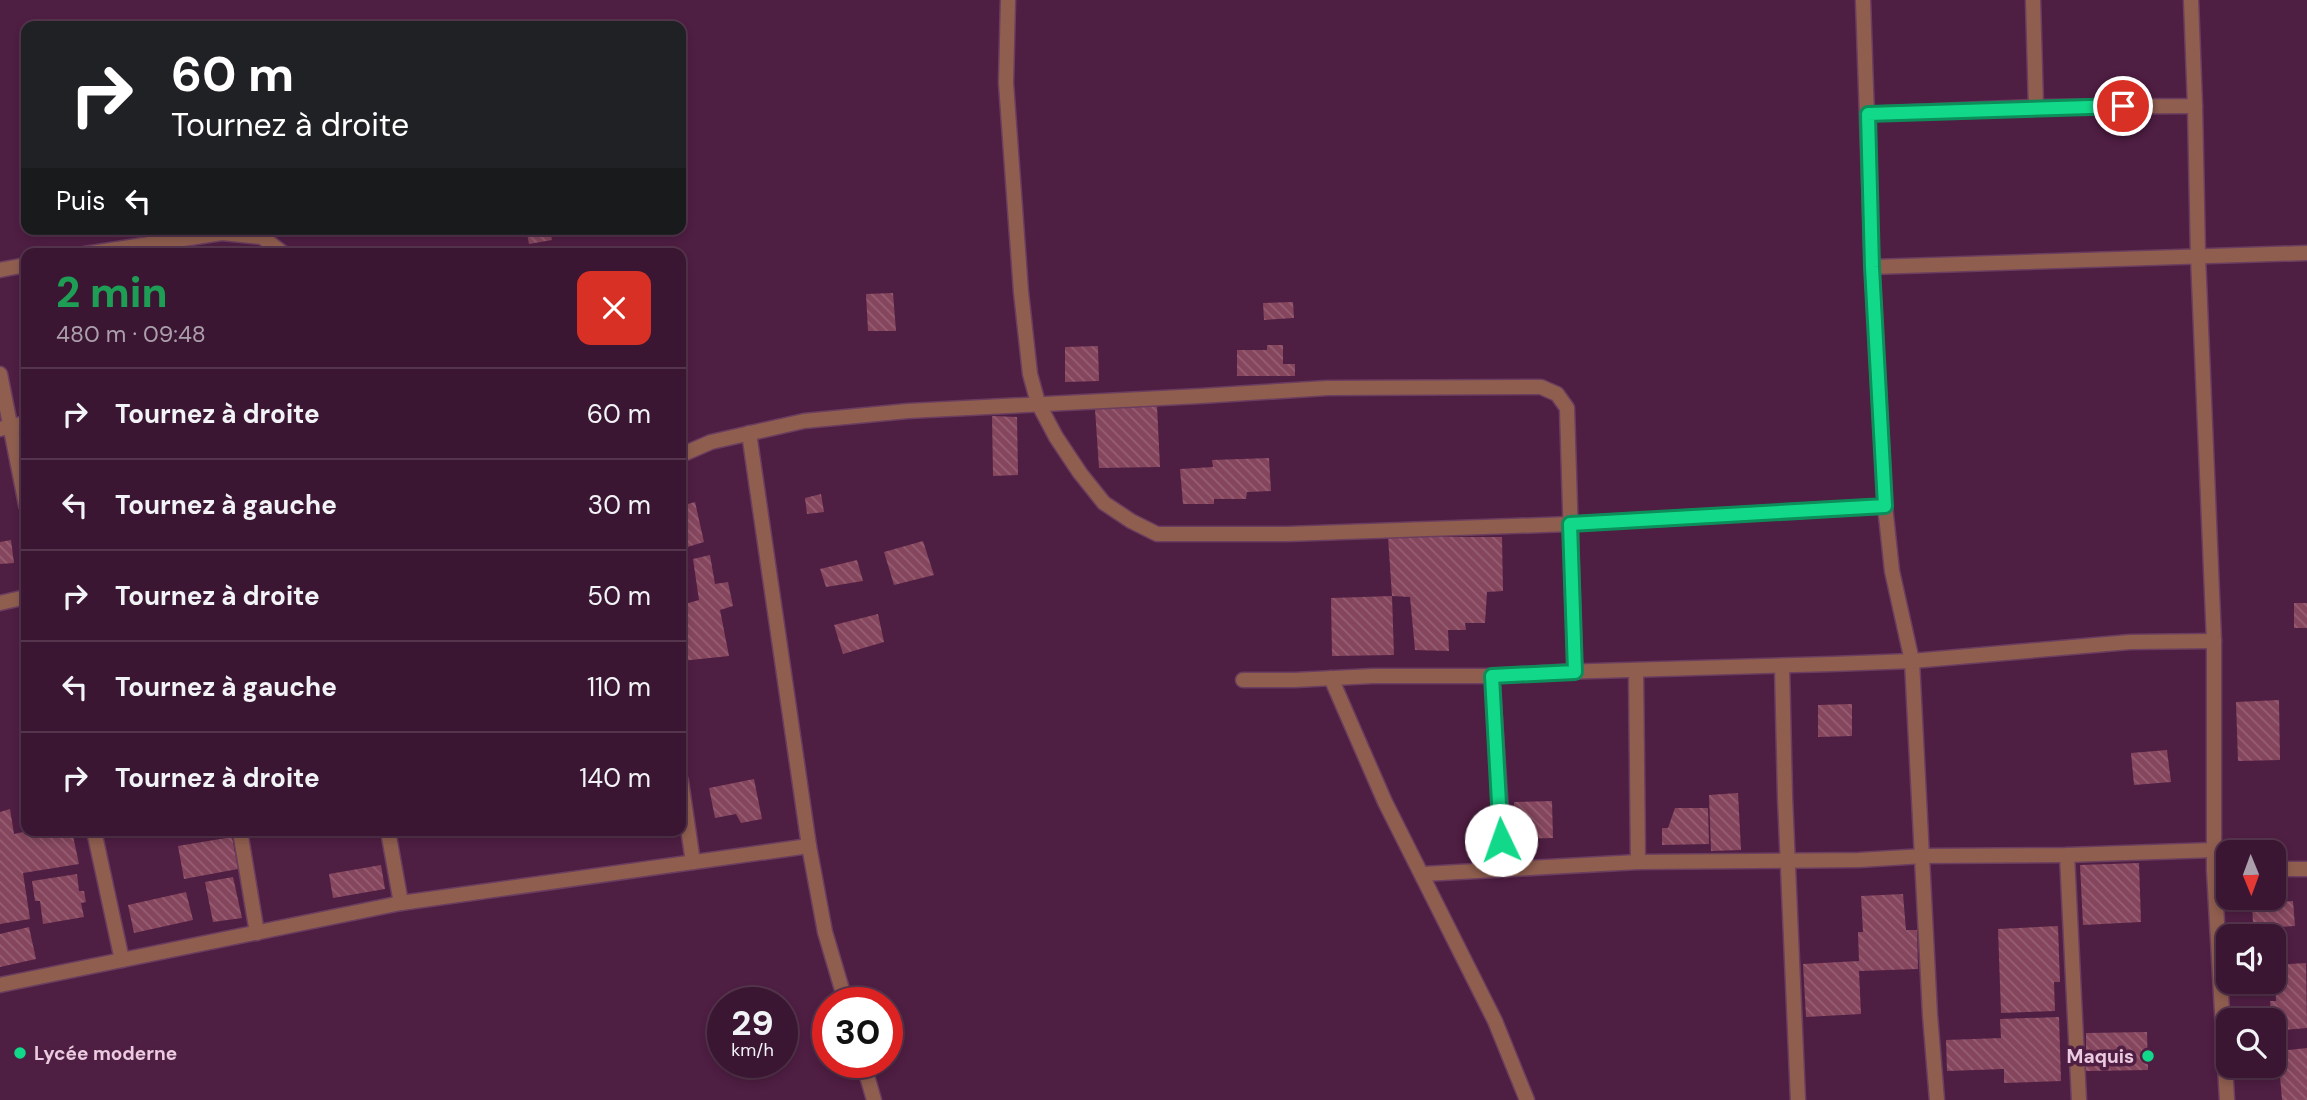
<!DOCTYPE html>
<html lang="fr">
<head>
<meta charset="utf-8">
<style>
  body { margin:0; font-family:"DM Sans",sans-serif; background:#46233e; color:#f1f3f6; height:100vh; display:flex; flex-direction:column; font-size:26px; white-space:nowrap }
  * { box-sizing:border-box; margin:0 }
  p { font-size:23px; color:#ac9fac }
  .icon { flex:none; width:38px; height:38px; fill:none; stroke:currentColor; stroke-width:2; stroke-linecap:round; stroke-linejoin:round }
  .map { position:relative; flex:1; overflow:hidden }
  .side { position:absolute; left:21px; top:248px; width:665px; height:588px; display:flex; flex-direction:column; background:#3b1632; border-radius:14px; box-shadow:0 4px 10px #0003,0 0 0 2px #54354d }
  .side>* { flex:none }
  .banner { position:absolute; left:21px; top:21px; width:665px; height:214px; border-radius:14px; box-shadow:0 4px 10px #0003,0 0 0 2px #54354d; background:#202124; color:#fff; overflow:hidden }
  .needle { width:46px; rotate:179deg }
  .fabs { position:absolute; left:2216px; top:840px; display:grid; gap:14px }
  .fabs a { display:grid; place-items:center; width:70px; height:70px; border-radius:14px; background:#3b1632; box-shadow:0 4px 10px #0003,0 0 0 2px #54354d; font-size:35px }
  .speed { position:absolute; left:707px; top:987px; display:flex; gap:14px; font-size:35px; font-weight:700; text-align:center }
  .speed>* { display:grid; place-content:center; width:91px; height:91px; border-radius:50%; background:#3b1632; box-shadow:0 4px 10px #0003,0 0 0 2px #54354d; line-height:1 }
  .speed small { font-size:18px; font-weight:400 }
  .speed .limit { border:10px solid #d22; background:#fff; color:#111 }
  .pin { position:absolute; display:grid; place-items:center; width:60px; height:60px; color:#fff; margin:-30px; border:4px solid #fff; border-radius:50%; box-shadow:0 2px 7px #0007 }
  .me { position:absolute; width:77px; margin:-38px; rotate:357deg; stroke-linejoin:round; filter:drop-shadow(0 0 5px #0008) }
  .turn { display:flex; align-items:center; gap:24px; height:147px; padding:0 35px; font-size:32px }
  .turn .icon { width:91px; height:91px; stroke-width:2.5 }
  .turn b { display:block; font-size:49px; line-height:60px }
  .then { display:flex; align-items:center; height:66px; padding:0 35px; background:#0003; gap:14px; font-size:26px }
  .round { display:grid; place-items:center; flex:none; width:74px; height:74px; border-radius:14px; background:#46233e }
  .summary { display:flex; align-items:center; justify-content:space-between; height:119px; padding:0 35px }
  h1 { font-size:42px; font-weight:800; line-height:52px; color:#1e9e55 }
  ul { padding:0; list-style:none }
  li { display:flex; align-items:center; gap:21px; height:91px; padding:0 35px; border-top:2px solid #54354d }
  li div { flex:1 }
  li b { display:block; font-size:26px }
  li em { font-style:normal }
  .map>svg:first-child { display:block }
  .building { fill:url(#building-back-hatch) }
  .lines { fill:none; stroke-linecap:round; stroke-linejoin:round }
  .minor-casing { stroke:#6b3d5f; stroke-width:17 }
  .minor { stroke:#8f5e4f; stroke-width:14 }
  .route-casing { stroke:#0c8d5a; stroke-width:18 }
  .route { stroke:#12d98a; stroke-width:12 }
  .poi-dot { fill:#12d98a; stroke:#4f1e43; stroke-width:2.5 }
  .labels { text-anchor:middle; stroke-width:7; stroke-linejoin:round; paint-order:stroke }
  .poi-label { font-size:19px; font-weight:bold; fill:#ebcbe0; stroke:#4f1e43; text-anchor:start }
</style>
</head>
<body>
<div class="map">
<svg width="2307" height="1100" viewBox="0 0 2307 1100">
  <defs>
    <pattern id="building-back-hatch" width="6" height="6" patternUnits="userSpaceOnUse" patternTransform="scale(1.75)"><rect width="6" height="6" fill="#85465d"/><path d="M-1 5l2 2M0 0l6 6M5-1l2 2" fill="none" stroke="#965f74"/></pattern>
  </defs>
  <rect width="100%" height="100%" fill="#4f1e43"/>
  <g class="building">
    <path d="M526,229H549L552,240L529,244Z"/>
    <path d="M893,293L896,331H868L866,294Z"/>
    <path d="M1293,302L1294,318L1264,320L1263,303Z"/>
    <path d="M1267,345H1283V364H1295V376H1237V350H1267Z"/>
    <path d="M1098,346L1099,381L1065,382V347Z"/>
    <path d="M1157,406L1160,467L1099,468L1095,409Z"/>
    <path d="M992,416L1017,417L1018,475L993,476Z"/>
    <path d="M1269,458L1271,491L1247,492L1246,499H1214V504H1183L1180,469L1213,467L1212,460Z"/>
    <path d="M821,494L824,512L807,514L805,498Z"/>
    <path d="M695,502L704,542L681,549V506Z"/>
    <path d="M1388,537H1502L1503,591L1487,592L1485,623H1465L1466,630H1448L1449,651L1415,650L1410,597L1392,596Z"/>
    <path d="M11,540L14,563L0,564V542Z"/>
    <path d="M923,541L934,575L894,585L884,552Z"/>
    <path d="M710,555L715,584L728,582L733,606L720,610L729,656L681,661V605L699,600L693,559Z"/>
    <path d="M857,560L863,581L826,587L820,569Z"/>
    <path d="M1392,596L1394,655L1332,656L1331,598Z"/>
    <rect x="2294" y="603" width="13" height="25"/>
    <path d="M878,614L884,642L843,654L834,625Z"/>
    <path d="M2279,700L2280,760L2238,761L2236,702Z"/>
    <path d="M1852,704V736L1818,737V705Z"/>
    <path d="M2167,750L2171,782L2134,785L2131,753Z"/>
    <path d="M754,779L762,819L741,823L736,814L715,818L709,788Z"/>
    <path d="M1738,793L1741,850L1711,851L1709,795Z"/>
    <path d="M1552,801L1553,838L1515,839L1514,802Z"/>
    <path d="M1675,808H1708L1709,844L1662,845V828H1668Z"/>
    <path d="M10,809L14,834L28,831H72L79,864L23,873L30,919L0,924V812Z"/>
    <path d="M232,837L238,869L184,879L178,846Z"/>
    <path d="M2139,863L2141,922L2083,925L2080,865Z"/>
    <path d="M381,865L385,889L333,898L329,874Z"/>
    <path d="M77,874L79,891H84L86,902L81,903L84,917L43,924L40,901H35L32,881Z"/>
    <path d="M233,877L242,918L213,922L205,882Z"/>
    <path d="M186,892L193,920L134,933L128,905Z"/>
    <path d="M1903,894L1906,930H1917L1918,969L1859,971L1861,1014L1806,1017L1803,964L1859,961L1858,932H1863L1861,896Z"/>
    <path d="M2293,901L2295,926L2260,928V923H2253L2252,904Z"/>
    <path d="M2058,926L2060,982H2054L2055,1011L2001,1013L1998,929Z"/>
    <path d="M29,927L36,959L0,967V934Z"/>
    <path d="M2306,963L2307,1028L2273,1031L2270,1001H2276L2274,965Z"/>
    <path d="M2059,1017L2061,1081L2004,1083V1069L1947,1071L1946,1040L2001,1038L2000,1019Z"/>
    <path d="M2147,1032L2148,1070L2086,1071V1033Z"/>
    <path d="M2307,1048V1100H2282L2278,1051Z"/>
  </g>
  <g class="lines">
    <g class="minor-casing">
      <g id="minor">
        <path d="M1008,0L1006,83L1021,292L1030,374L1038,403L1056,437L1080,473L1104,503L1131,521L1157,534H1288L1570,524L1885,506"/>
        <path d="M1863,0L1872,267L1885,506L1892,571L1912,661L1930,1015L1937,1100"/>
        <path d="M2033,0L2036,107"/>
        <path d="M2195,106L2198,256L2214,641V870L2227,1100"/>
        <path d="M1868,114L2036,107L2195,106L2191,0"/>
        <path d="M85,254L222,233L262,237L284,254"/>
        <path d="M1872,267L2307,253"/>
        <path d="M0,270L26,265"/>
        <path d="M0,374L26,505"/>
        <path d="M0,429L26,423"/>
        <path d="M749,433L809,846L825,932L846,1003"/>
        <path d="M681,455L711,442L804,421L908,411L1201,396L1327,388L1541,387L1557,394L1567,408L1575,672"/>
        <path d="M0,603L26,597"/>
        <path d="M1782,666L1785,797L1798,1100"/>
        <path d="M1636,671L1638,862"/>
        <path d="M1492,676L1505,870"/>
        <path d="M1331,678L1385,802L1495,1021L1527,1100"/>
        <path d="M1243,680H1295L1373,676H1492L1560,672L1832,664L1912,661L2130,642L2214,641"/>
        <path d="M681,781L693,862"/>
        <path d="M94,831L122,960"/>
        <path d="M240,831L257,933"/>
        <path d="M388,831L401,903"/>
        <path d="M2067,855L2079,1100"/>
        <path d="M2273,869H2307"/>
        <path d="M1423,874L1638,862L1859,860L1924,856L2067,855L2214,850"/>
        <path d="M0,985L401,903L809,846"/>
        <path d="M863,1062L874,1100"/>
      </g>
    </g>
    <use href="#minor" class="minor"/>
  </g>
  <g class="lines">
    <g class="route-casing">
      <path id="route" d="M1501,840L1492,676L1575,672L1570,524L1885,506L1872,267L1868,114L2123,106"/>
    </g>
    <use href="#route" class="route"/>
  </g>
  <g class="poi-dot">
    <circle cx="20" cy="1053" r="7"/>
    <circle cx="2148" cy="1056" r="7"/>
  </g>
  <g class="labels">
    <g class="poi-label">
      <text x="34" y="1060">Lycée moderne</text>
      <text x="2134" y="1063" text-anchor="end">Maquis</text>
    </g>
  </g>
</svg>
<div class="fabs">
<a><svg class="needle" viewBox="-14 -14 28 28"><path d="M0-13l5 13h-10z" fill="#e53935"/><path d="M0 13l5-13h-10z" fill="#ac9fac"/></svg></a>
<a><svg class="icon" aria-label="sound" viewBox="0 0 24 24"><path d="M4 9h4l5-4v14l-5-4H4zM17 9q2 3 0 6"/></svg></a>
<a><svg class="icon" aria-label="search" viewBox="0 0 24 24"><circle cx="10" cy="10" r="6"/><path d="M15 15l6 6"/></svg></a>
</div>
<div class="speed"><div>29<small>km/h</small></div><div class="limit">30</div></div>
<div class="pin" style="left:2123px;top:106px;background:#d93025"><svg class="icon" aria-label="arrive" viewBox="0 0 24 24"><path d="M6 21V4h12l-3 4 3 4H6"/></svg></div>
<svg class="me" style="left:1501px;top:840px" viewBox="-20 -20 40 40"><circle r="19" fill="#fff"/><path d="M0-13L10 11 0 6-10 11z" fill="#12d98a"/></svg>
<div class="banner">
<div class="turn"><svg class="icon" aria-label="right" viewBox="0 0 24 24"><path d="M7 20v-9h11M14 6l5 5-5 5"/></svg><div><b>60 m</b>Tournez à droite</div></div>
<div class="then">Puis<svg class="icon" aria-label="left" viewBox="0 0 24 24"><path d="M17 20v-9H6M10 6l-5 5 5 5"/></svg></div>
</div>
<section class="side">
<div class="summary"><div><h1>2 min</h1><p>480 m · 09:48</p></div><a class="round" style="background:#d93025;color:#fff"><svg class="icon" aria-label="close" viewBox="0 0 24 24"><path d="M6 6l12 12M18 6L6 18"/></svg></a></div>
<ul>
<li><svg class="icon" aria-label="right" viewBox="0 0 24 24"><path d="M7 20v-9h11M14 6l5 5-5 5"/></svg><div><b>Tournez à droite</b></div><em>60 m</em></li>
<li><svg class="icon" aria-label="left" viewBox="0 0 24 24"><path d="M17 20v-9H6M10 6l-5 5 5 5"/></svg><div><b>Tournez à gauche</b></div><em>30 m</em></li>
<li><svg class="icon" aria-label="right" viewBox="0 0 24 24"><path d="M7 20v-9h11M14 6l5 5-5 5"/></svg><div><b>Tournez à droite</b></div><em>50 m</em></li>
<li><svg class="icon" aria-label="left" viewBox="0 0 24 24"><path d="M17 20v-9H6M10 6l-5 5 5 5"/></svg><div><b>Tournez à gauche</b></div><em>110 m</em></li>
<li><svg class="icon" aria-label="right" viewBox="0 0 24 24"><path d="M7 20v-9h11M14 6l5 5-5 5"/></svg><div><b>Tournez à droite</b></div><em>140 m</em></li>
</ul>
</section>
</div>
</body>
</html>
